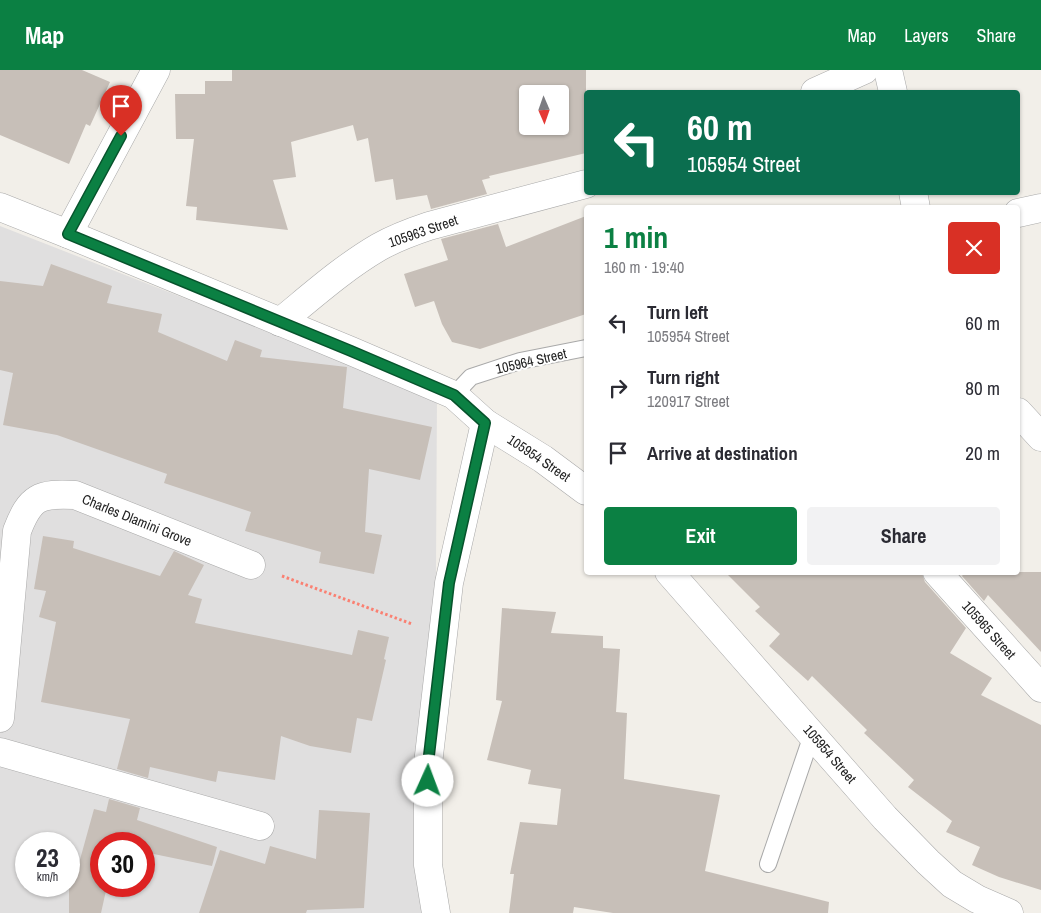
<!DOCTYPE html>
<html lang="en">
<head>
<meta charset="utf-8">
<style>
  body { margin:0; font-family:"Archivo Narrow",sans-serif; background:#f2f2f3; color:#2b2b33; height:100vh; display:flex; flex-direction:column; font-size:19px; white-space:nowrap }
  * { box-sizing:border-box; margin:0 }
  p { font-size:16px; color:#7c7c81 }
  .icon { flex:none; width:28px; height:28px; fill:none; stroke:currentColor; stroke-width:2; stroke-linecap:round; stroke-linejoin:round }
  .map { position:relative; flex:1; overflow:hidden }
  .sheet { position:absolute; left:584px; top:135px; width:436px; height:370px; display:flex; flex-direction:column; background:#fff; border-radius:5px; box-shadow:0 1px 4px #0004 }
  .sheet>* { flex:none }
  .banner { position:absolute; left:584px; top:20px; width:436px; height:105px; border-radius:5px; box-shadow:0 1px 4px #0004; background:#0b6e4f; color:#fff; overflow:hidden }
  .needle { width:32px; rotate:178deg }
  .tools { position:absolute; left:519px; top:15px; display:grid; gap:10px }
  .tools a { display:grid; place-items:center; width:50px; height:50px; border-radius:5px; background:#fff; box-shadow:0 1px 4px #0004; font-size:25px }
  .speed { position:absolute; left:15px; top:762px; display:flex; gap:10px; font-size:25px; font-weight:700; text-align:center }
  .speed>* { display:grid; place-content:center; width:65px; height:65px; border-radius:50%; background:#fff; box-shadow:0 1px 4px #0004; line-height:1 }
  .speed small { font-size:12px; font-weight:400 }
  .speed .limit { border:8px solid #d22; background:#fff; color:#111 }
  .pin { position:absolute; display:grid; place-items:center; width:42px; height:42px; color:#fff; margin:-51px -21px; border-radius:50% 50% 50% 0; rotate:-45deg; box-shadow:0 0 5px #0007 }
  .pin .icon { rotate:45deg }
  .me { position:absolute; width:55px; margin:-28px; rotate:2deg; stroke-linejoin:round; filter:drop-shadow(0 0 4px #0008) }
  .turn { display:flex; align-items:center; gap:18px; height:105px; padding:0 20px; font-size:22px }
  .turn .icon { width:65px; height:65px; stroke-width:2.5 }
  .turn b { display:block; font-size:35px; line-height:42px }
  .round { display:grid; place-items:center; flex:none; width:52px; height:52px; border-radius:5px; background:#f2f2f3 }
  .head { display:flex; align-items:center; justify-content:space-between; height:85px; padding:0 20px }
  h1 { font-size:30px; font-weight:700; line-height:38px; color:#0b8043 }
  .action { display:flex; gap:10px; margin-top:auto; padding:10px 20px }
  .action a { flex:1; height:58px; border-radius:5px; background:#0b8043; color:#fff; font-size:20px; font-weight:700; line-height:58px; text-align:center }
  .action a+a { background:#f2f2f3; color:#2b2b33 }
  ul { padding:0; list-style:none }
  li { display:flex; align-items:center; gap:15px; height:65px; padding:0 20px }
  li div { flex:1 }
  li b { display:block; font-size:19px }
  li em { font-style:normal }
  header { display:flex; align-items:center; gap:30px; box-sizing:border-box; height:70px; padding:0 25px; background:#0b8043; color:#fff }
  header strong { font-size:24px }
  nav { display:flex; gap:28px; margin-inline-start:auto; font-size:18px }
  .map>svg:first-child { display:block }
  .residential { fill:#e0dfdf; fill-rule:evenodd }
  .building { fill:#c7bfb8; fill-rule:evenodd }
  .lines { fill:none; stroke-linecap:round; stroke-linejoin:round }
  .service-casing { stroke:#a9a9a9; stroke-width:18 }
  .minor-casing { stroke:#a9a9a9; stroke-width:29 }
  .path { stroke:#fa8072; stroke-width:3; stroke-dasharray:2.5 2.5; stroke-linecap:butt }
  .service { stroke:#fff; stroke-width:16 }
  .minor { stroke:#fff; stroke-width:28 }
  .route-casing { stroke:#07532c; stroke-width:12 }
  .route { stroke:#0b8043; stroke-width:9 }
  .labels { text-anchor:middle; stroke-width:4; stroke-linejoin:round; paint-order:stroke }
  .street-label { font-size:14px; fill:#222; stroke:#fff }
</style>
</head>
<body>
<header>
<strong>Map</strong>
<nav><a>Map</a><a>Layers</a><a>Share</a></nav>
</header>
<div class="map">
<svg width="1041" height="843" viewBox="0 0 1041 843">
  <rect width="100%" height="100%" fill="#f2efe9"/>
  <path class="residential" d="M0,156L437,327L434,843H0ZM26,774H69V816H26ZM101,774H144V816H101Z"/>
  <g class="building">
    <path d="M0,0H82L110,12L90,56L86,54L69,94L0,65Z"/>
    <path d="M232,0H586V83L489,106L490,108L482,110L487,124L431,139L427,125L396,130L393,109L375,112L368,68L357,71L353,55L291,72L296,107L273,110L288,160L196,150L197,137L186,136L194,69H176L175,24H205V11H232ZM528,24H560V56H528Z"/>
    <path d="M586,146V244L480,279L452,272L442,254L434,231L415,237L404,204L448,190L441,169L498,154L506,177Z"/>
    <path d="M51,194L112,216L107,233L162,244L158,262L227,291L235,270L262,280L260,287L347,297L343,338L432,357L420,410L369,399L365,462L382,465L374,504L319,493L321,482L245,461L251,442L164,413L167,404L57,365L3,355L13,303L0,300V211L43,216Z"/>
    <path d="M43,466L74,471L73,478L160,506L174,481L204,495L188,525L202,529L195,553L352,585L358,560L389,567L384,589L386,590L372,651L357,648L351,683L310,676L281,666L275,710L218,701L216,712L150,697L148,708L117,699L130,649L41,632L56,552L39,547L46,521L34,519Z"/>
    <path d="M725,502L922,503L925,512L966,558L950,583L992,608L981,625L1041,655V820L999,807L972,795L980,777L946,762L952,751L908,717L914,710L864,663L867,660L812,606L808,611L769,576L780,564L755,541L760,537Z"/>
    <path d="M965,502H1041V582L988,525L984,531L962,506Z"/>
    <path d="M502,538L556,542L551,563L603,566V578L620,579L616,642L627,643L624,709L720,725L705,801L829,832L828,843H613L574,837L573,843H509L514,804H510L520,752L557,755L561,719L528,714L531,700L487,690L502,631L496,630Z"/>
    <path d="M109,729L140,738L137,750L217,777L212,796L144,782V774H101V816H107L101,843H69V803L76,804L94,739L106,742Z"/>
    <path d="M319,740L370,743L364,838L307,840L306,843H199L220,780L265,794L270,776L316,789Z"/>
  </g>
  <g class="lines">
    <g class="service-casing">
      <g id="service">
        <path d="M454,325L471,307L520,291L586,278"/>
        <path d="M768,794L812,665"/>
      </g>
    </g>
    <g class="minor-casing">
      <g id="minor">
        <path d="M888,0L893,22"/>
        <path d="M815,22L864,0"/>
        <path d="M913,122L916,138"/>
        <path d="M0,137L68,164L351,281L454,325L485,353L543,389L586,421"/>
        <path d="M1018,143L1041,138"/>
        <path d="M68,164L156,0"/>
        <path d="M280,252C312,226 343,198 379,177C395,168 411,162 429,156L586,114"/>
        <path d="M1018,342L1041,367"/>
        <path d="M669,502L885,748L928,792L952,814L977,829L1009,843"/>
        <path d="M937,502L1041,618"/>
        <path d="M0,648L17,461C30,427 39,423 75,425L251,495"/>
        <path d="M0,682L260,756"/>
        <path d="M436,843L428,795V694L449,513L485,353"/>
      </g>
    </g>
    <path class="path" d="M282,506L412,554"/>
    <use href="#service" class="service"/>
    <use href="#minor" class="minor"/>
  </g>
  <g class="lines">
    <g class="route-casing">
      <path id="route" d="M121,66L68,164L351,281L454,325L485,353L449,513L428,694V711"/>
    </g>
    <use href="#route" class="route"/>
  </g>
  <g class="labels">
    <g class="street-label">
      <text transform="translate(423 161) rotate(-19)" y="5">105963 Street</text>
      <text transform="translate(531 291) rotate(-13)" y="5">105964 Street</text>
      <text transform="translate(539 388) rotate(34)" y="5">105954 Street</text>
      <text transform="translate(137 450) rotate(22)" y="5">Charles Dlamini Grove</text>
      <text transform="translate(989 560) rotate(48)" y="5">105965 Street</text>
      <text transform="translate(830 684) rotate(49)" y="5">105954 Street</text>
    </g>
  </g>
</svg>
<div class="tools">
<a><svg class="needle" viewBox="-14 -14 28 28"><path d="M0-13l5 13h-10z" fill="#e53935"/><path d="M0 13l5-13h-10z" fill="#7c7c81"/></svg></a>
</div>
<div class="speed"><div>23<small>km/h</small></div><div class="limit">30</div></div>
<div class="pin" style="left:121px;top:66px;background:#d93025"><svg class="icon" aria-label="arrive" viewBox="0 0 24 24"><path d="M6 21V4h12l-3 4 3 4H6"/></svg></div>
<svg class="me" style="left:428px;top:711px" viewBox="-20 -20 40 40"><circle r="19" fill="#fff"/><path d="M0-13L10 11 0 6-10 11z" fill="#0b8043"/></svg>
<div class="banner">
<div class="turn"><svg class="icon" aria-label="left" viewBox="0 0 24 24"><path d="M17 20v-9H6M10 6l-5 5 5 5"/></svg><div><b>60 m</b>105954 Street</div></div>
</div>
<section class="sheet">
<div class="head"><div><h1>1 min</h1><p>160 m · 19:40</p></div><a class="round" style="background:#d93025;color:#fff"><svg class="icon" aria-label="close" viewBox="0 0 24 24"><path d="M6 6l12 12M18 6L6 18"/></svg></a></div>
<ul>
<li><svg class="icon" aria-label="left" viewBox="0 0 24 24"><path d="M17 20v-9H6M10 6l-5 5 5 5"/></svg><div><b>Turn left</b><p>105954 Street</p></div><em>60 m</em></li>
<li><svg class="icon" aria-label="right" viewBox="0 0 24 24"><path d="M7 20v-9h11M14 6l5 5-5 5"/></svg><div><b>Turn right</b><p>120917 Street</p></div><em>80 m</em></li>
<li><svg class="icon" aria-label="arrive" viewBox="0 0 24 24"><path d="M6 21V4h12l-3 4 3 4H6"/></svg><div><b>Arrive at destination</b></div><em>20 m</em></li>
</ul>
<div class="action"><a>Exit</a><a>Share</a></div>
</section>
</div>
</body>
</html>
